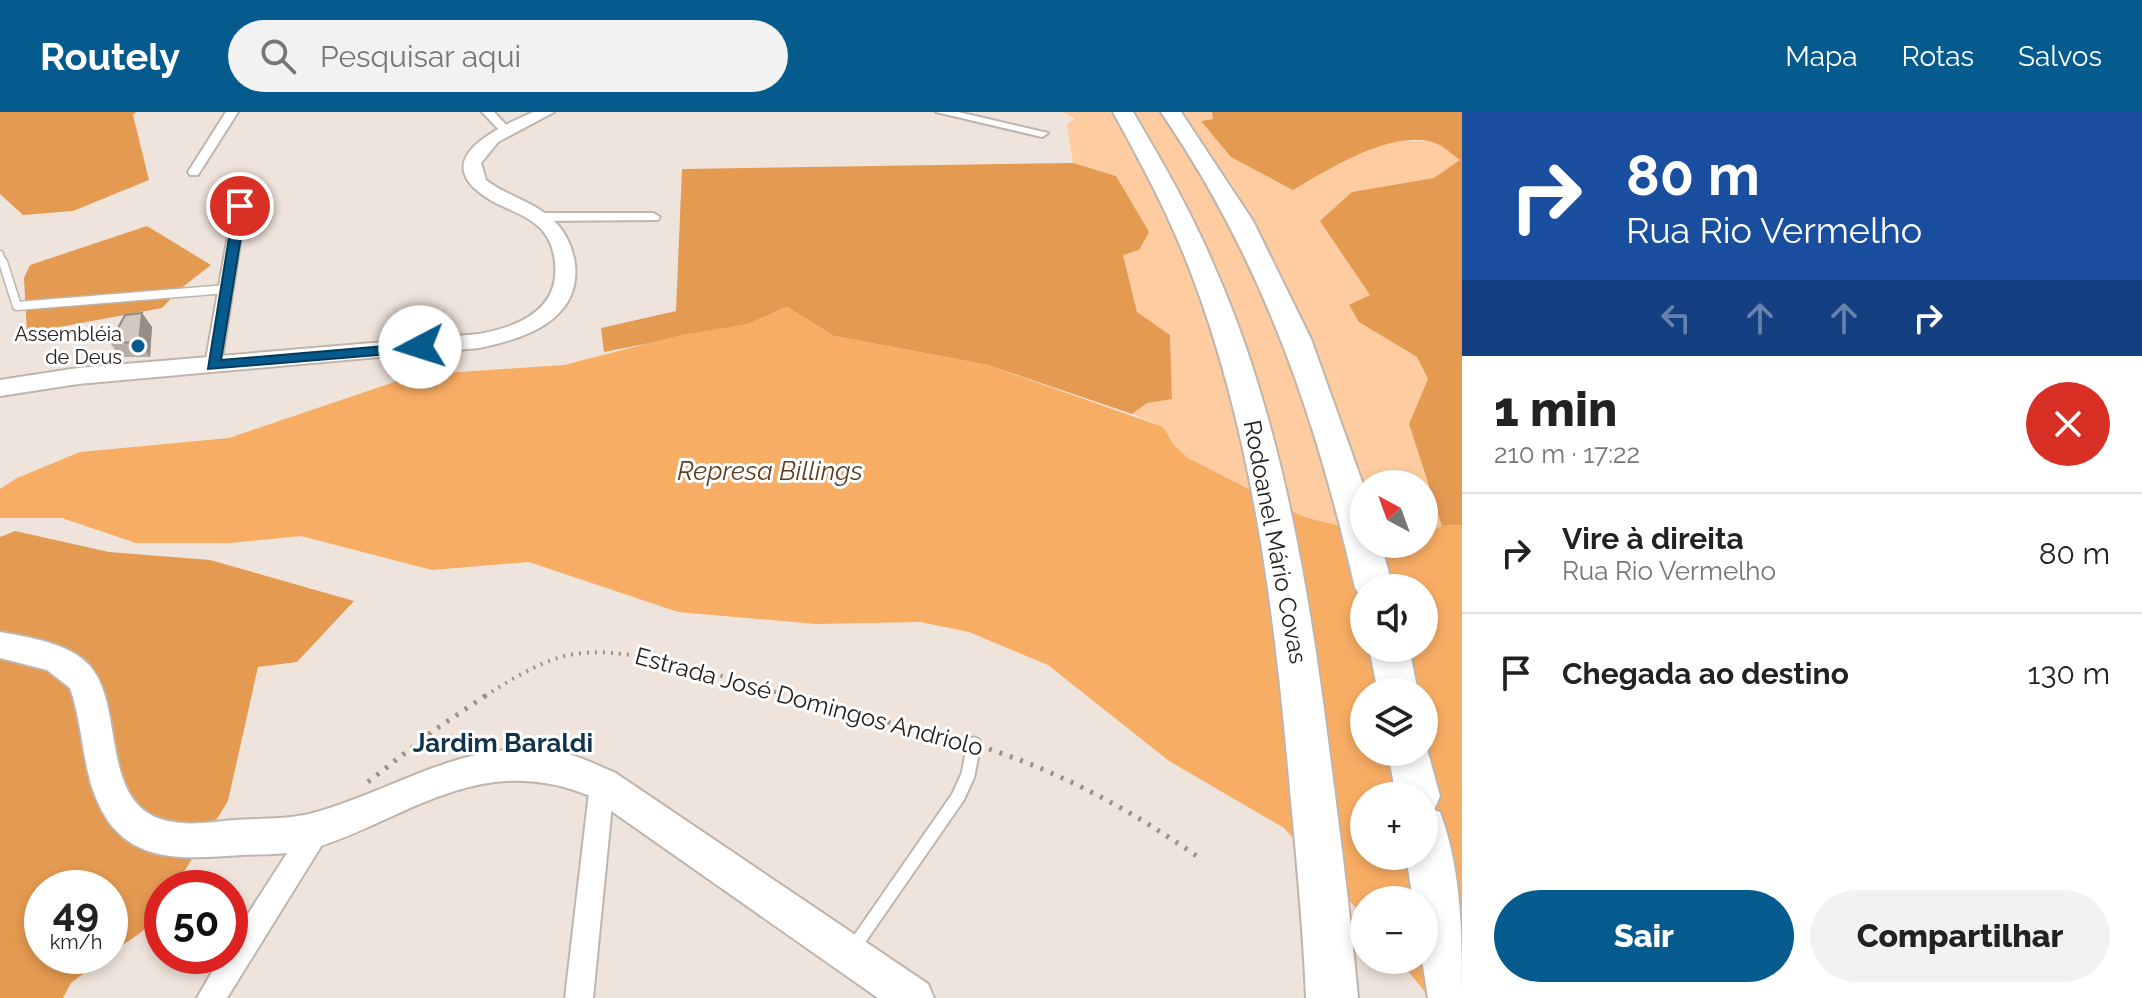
<!DOCTYPE html>
<html lang="pt">
<head>
<meta charset="utf-8">
<style>
  body { margin:0; font-family:Raleway,sans-serif; background:#f2f2f2; color:#222; height:100vh; display:flex; flex-direction:column; font-size:30px; white-space:nowrap }
  * { box-sizing:border-box; margin:0 }
  p { font-size:26px; color:#767676 }
  .icon { flex:none; width:44px; height:44px; fill:none; stroke:currentColor; stroke-width:2; stroke-linecap:round; stroke-linejoin:round }
  .map { position:relative; flex:1; overflow:hidden }
  .side { display:flex; flex-direction:column; background:#fff; width:680px }
  .side>* { flex:none }
  .guide { background:#1a4fa0; color:#fff; overflow:hidden }
  .needle { width:52px; rotate:319deg }
  .fabs { position:absolute; left:1350px; top:358px; display:grid; gap:16px }
  .fabs a { display:grid; place-items:center; width:88px; height:88px; border-radius:50%; background:#fff; box-shadow:0 4px 12px #0003; font-size:40px }
  .speed { position:absolute; left:24px; top:758px; display:flex; gap:16px; font-size:40px; font-weight:700; text-align:center }
  .speed>* { display:grid; place-content:center; width:104px; height:104px; border-radius:50%; background:#fff; box-shadow:0 4px 12px #0003; line-height:1 }
  .speed small { font-size:20px; font-weight:400 }
  .speed .limit { border:12px solid #d22; background:#fff; color:#111 }
  .pin { position:absolute; display:grid; place-items:center; width:68px; height:68px; color:#fff; margin:-34px; border:4px solid #fff; border-radius:50%; box-shadow:0 2px 8px #0007 }
  .me { position:absolute; width:88px; margin:-44px; rotate:265deg; stroke-linejoin:round; filter:drop-shadow(0 0 6px #0008) }
  .turn { display:flex; align-items:center; gap:28px; height:168px; padding:0 32px; font-size:36px }
  .turn .icon { width:104px; height:104px; stroke-width:2.5 }
  .turn b { display:block; font-size:56px; line-height:68px }
  .lanes { display:flex; align-items:center; height:76px; padding:0 32px; background:#0003; justify-content:center; gap:40px; direction:ltr }
  .lanes .off { opacity:.35 }
  .round { display:grid; place-items:center; flex:none; width:84px; height:84px; border-radius:42px; background:#f2f2f2 }
  .head { display:flex; align-items:center; justify-content:space-between; height:136px; padding:0 32px }
  h1 { font-size:48px; font-weight:800; line-height:60px }
  .cta { display:flex; gap:16px; margin-top:auto; padding:16px 32px }
  .cta a { flex:1; height:92px; border-radius:48px; background:#055b8d; color:#fff; font-size:32px; font-weight:800; line-height:92px; text-align:center }
  .cta a+a { background:#f2f2f2; color:#222 }
  ul { padding:0; list-style:none }
  li { display:flex; align-items:center; gap:24px; height:120px; padding:0 32px; border-top:2px solid #e0e0e0 }
  li div { flex:1 }
  li b { display:block; font-size:30px }
  li em { font-style:normal }
  header { display:flex; align-items:center; gap:48px; box-sizing:border-box; height:112px; padding:0 40px; background:#055b8d; color:#fff }
  header strong { font-size:38px }
  nav { display:flex; gap:44px; margin-inline-start:auto; font-size:28px }
  .search { width:560px; height:72px; background:#f2f2f2; display:flex; align-items:center; gap:20px; box-sizing:border-box; padding:0 28px; border-radius:44px; color:#767676; font-size:30px }
  main { display:flex; flex:1; min-height:0 }
  .map>svg:first-child { display:block }
  .green { fill:#fecca0 }
  .forest { fill:#e49a51 }
  .water { fill:#f8ad64; fill-rule:evenodd }
  .lines { fill:none; stroke-linecap:round; stroke-linejoin:round }
  .service-far2-casing { stroke:#bfb5ac; stroke-width:9 }
  .service-far1-casing { stroke:#bfb5ac; stroke-width:11 }
  .service-casing { stroke:#bfb5ac; stroke-width:17 }
  .minor-casing { stroke:#bfb5ac; stroke-width:4 }
  .secondary-casing { stroke:#bfb5ac; stroke-width:4 }
  .motorway-casing { stroke:#bfb5ac; stroke-width:4 }
  .path-far1 { stroke:#99918b; stroke-width:4; stroke-dasharray:2 6; stroke-linecap:butt }
  .path { stroke:#99918b; stroke-width:5; stroke-dasharray:3 8; stroke-linecap:butt }
  .service-far2 { stroke:#fff; stroke-width:6 }
  .service-far1 { stroke:#fff; stroke-width:8 }
  .service { stroke:#fff; stroke-width:13 }
  .minor { fill:#fff; fill-rule:evenodd }
  .secondary { fill:#fff; fill-rule:evenodd }
  .motorway { fill:#fff; fill-rule:evenodd }
  .wall { fill:#b5aca4 }
  .shaded-wall { fill:#948c86 }
  .building { fill:#d3c8bf; stroke:#948c86; stroke-width:2 }
  .route { fill:#055b8d; stroke:#033b5c; stroke-width:2 }
  .poi-dot { fill:#055b8d; stroke:#fff; stroke-width:3 }
  .labels { text-anchor:middle; stroke-width:6; stroke-linejoin:round; paint-order:stroke }
  .far-poi-label { font-size:20px; fill:#24201d; stroke:#fff; text-anchor:end }
  .street-label { font-size:24px; fill:#24201d; stroke:#fff }
  .water-label { font-size:26px; font-style:italic; fill:#5e3e20; stroke:#fff }
  .neighbourhood-label { font-size:26px; font-weight:bold; fill:#11344d; stroke:#fff }
</style>
</head>
<body>
<header>
<strong>Routely</strong>
<div class="search"><svg class="icon" aria-label="search" viewBox="0 0 24 24"><circle cx="10" cy="10" r="6"/><path d="M15 15l6 6"/></svg>Pesquisar aqui</div>
<nav><a>Mapa</a><a>Rotas</a><a>Salvos</a></nav>
</header>
<main>
<div class="map">
<svg width="1462" height="886" viewBox="0 0 1462 886">
  <rect width="100%" height="100%" fill="#efe4db"/>
  <path class="green" d="M1063,0H1212L1213,7L1202,8L1293,78C1335,53 1382,19 1435,31C1444,33 1453,43 1461,49L1434,66L1352,80L1370,184L1359,210L1417,245L1428,267L1409,312L1442,414L1424,422V372H1364V420L1304,405L1188,346L1173,332L1163,315L1132,302L1147,291L1172,287L1170,223L1137,200L1123,142L1116,64L1073,51L1067,12L1075,7Z"/>
  <g class="forest">
    <path d="M0,0H136L133,3L149,68L73,99L23,103L0,82Z"/>
    <path d="M1212,0H1462V413L1442,414L1409,312L1428,267L1417,245L1359,210L1349,193L1370,183L1320,109L1352,80L1434,66L1460,48C1454,44 1447,37 1440,33C1398,12 1327,58 1293,78L1231,45L1201,9L1213,7Z"/>
    <path d="M1073,51L1116,64L1149,120L1139,138L1123,143L1137,200L1170,223L1172,287L1147,291L1132,302L988,253L834,224L787,195L748,212L604,240L601,216L676,199L682,57Z"/>
    <path d="M147,114L211,153L180,177L162,196L27,221L24,166L30,153Z"/>
    <path d="M15,419L109,440L210,448L354,489L297,550L258,555L228,689L174,776H162C162,814 138,821 110,842V776H42V844H107L71,871L63,886H0V425Z"/>
  </g>
  <path class="water" d="M787,195L834,224L988,253L1163,315L1173,332L1188,346L1304,405L1364,420V432H1424V422L1442,414L1462,413V886H1430L1399,848H1424V788H1364V805L1284,716L1169,649L1048,553L969,520L920,510L816,512L678,500L529,450L432,458L301,424L230,431H136L62,406H0V377L17,366L80,340L229,326L415,263L564,253L681,223L748,212ZM1364,476H1424V536H1364ZM1364,580H1424V640H1364ZM1364,684H1424V744H1364Z"/>
  <g class="lines">
    <g class="service-far2-casing">
      <path id="service-far2" d="M0,142L3,152"/>
    </g>
    <g class="service-far1-casing">
      <path id="service-far1" d="M3,150L17,194L227,177"/>
    </g>
    <g class="service-casing">
      <path id="service" d="M854,835L958,685L968,663L974,632"/>
    </g>
    <g class="minor-casing">
      <g id="minor">
        <path d="M226,0H238L198,63H190L188,60Z"/>
        <path d="M482,0H494L511,18V22H503Z"/>
        <path d="M936,0H958L1048,21L1042,25Z"/>
        <path d="M244,63L250,67L221,253L213,258L205,253L238,67Z"/>
        <path d="M653,101L660,105L658,108L538,109L531,105L538,101Z"/>
        <path d="M602,660L611,664L614,672L593,886H565L590,672L593,664Z"/>
        <path d="M316,706L325,710L329,719L325,728L227,886H197L221,844H230V830L307,710Z"/>
      </g>
    </g>
    <g class="secondary-casing">
      <g id="secondary">
        <path d="M533,0H554L498,30L481,51L486,68C506,84 536,90 554,109C566,120 573,137 575,152C581,209 523,227 479,236L78,272L0,284V268L78,256L479,222C518,215 560,198 555,151C554,139 550,126 541,117C529,104 509,98 494,90C423,50 493,18 533,0Z"/>
        <path d="M0,520C28,525 70,531 90,554C126,596 98,694 168,709C190,714 212,710 234,708C260,706 287,708 313,701C398,678 470,622 563,641C580,644 598,654 614,660L928,872L934,886H878L590,684C559,671 529,666 495,670C430,678 375,718 314,736C291,743 266,742 242,743C192,746 135,754 105,704C81,665 85,618 70,576L47,558L0,546Z"/>
      </g>
    </g>
    <g class="motorway-casing">
      <g id="motorway">
        <path d="M1113,0H1133C1163,51 1192,101 1215,156C1283,311 1310,483 1331,651C1341,729 1351,807 1358,886H1306C1303,809 1295,733 1288,656C1273,488 1251,317 1190,158C1169,103 1141,51 1113,0Z"/>
        <path d="M1161,0H1181L1253,109L1311,227L1364,375V432H1381L1393,476H1364V488L1355,476C1315,302 1262,148 1161,0Z"/>
        <path d="M1369,536H1409L1418,580H1378Z"/>
        <path d="M1424,626L1440,684L1434,698L1440,700C1462,759 1462,824 1462,886H1428L1422,848L1424,788H1413L1406,744H1424V684H1396L1388,640H1424Z"/>
      </g>
    </g>
    <path class="path-far1" d="M485,584C509,569 534,553 561,545C622,527 727,567 789,584"/>
    <g class="path">
      <path d="M781,582L961,629"/>
      <path d="M989,637C1067,663 1134,700 1201,747"/>
      <path d="M368,670L433,619L488,582"/>
    </g>
    <use href="#service-far2" class="service-far2"/>
    <use href="#service-far1" class="service-far1"/>
    <use href="#service" class="service"/>
    <use href="#minor" class="minor"/>
    <use href="#secondary" class="secondary"/>
    <use href="#motorway" class="motorway"/>
  </g>
  <path class="wall" d="M142,201L152,215L150,245H121L110,231Z"/>
  <path class="shaded-wall" d="M142,201L152,215L150,245L139,230Z"/>
  <path class="building" d="M142,201L139,230L110,231L125,203Z"/>
  <path class="route" d="M240,91L246,94L221,248L420,231L425,232V239L208,257L234,94Z"/>
  <circle class="poi-dot" cx="138" cy="234" r="8"/>
  <g class="labels">
    <g class="far-poi-label">
      <text x="122" y="229">Assembléia<tspan x="122" dy="23">de Deus</tspan></text>
    </g>
    <g class="street-label">
      <text transform="translate(1275 430) rotate(79)" y="8">Rodoanel Mário Covas</text>
      <text transform="translate(809 590) rotate(15)" y="8">Estrada José Domingos Andriolo</text>
    </g>
    <g class="water-label">
      <text x="770" y="368">Represa Billings</text>
    </g>
    <g class="neighbourhood-label">
      <text x="503" y="640">Jardim Baraldi</text>
    </g>
  </g>
</svg>
<div class="fabs">
<a><svg class="needle" viewBox="-14 -14 28 28"><path d="M0-13l5 13h-10z" fill="#e53935"/><path d="M0 13l5-13h-10z" fill="#767676"/></svg></a>
<a><svg class="icon" aria-label="sound" viewBox="0 0 24 24"><path d="M4 9h4l5-4v14l-5-4H4zM17 9q2 3 0 6"/></svg></a>
<a><svg class="icon" aria-label="layers" viewBox="0 0 24 24"><path d="M12 4l9 5-9 5-9-5zM3 14l9 5 9-5"/></svg></a>
<a>+</a>
<a>−</a>
</div>
<div class="speed"><div>49<small>km/h</small></div><div class="limit">50</div></div>
<div class="pin" style="left:240px;top:94px;background:#d93025"><svg class="icon" aria-label="arrive" viewBox="0 0 24 24"><path d="M6 21V4h12l-3 4 3 4H6"/></svg></div>
<svg class="me" style="left:420px;top:235px" viewBox="-20 -20 40 40"><circle r="19" fill="#fff"/><path d="M0-13L10 11 0 6-10 11z" fill="#055b8d"/></svg>
</div>
<section class="side">
<div class="guide">
<div class="turn"><svg class="icon" aria-label="right" viewBox="0 0 24 24"><path d="M7 20v-9h11M14 6l5 5-5 5"/></svg><div><b>80 m</b>Rua Rio Vermelho</div></div>
<div class="lanes"><svg class="icon off" aria-label="left" viewBox="0 0 24 24"><path d="M17 20v-9H6M10 6l-5 5 5 5"/></svg><svg class="icon off" aria-label="ahead" viewBox="0 0 24 24"><path d="M12 20V5M6 11l6-6 6 6"/></svg><svg class="icon off" aria-label="ahead" viewBox="0 0 24 24"><path d="M12 20V5M6 11l6-6 6 6"/></svg><svg class="icon" aria-label="right" viewBox="0 0 24 24"><path d="M7 20v-9h11M14 6l5 5-5 5"/></svg></div>
</div>
<div class="head"><div><h1>1 min</h1><p>210 m · 17:22</p></div><a class="round" style="background:#d93025;color:#fff"><svg class="icon" aria-label="close" viewBox="0 0 24 24"><path d="M6 6l12 12M18 6L6 18"/></svg></a></div>
<ul>
<li><svg class="icon" aria-label="right" viewBox="0 0 24 24"><path d="M7 20v-9h11M14 6l5 5-5 5"/></svg><div><b>Vire à direita</b><p>Rua Rio Vermelho</p></div><em>80 m</em></li>
<li><svg class="icon" aria-label="arrive" viewBox="0 0 24 24"><path d="M6 21V4h12l-3 4 3 4H6"/></svg><div><b>Chegada ao destino</b></div><em>130 m</em></li>
</ul>
<div class="cta"><a>Sair</a><a>Compartilhar</a></div>
</section>
</main>
</body>
</html>
